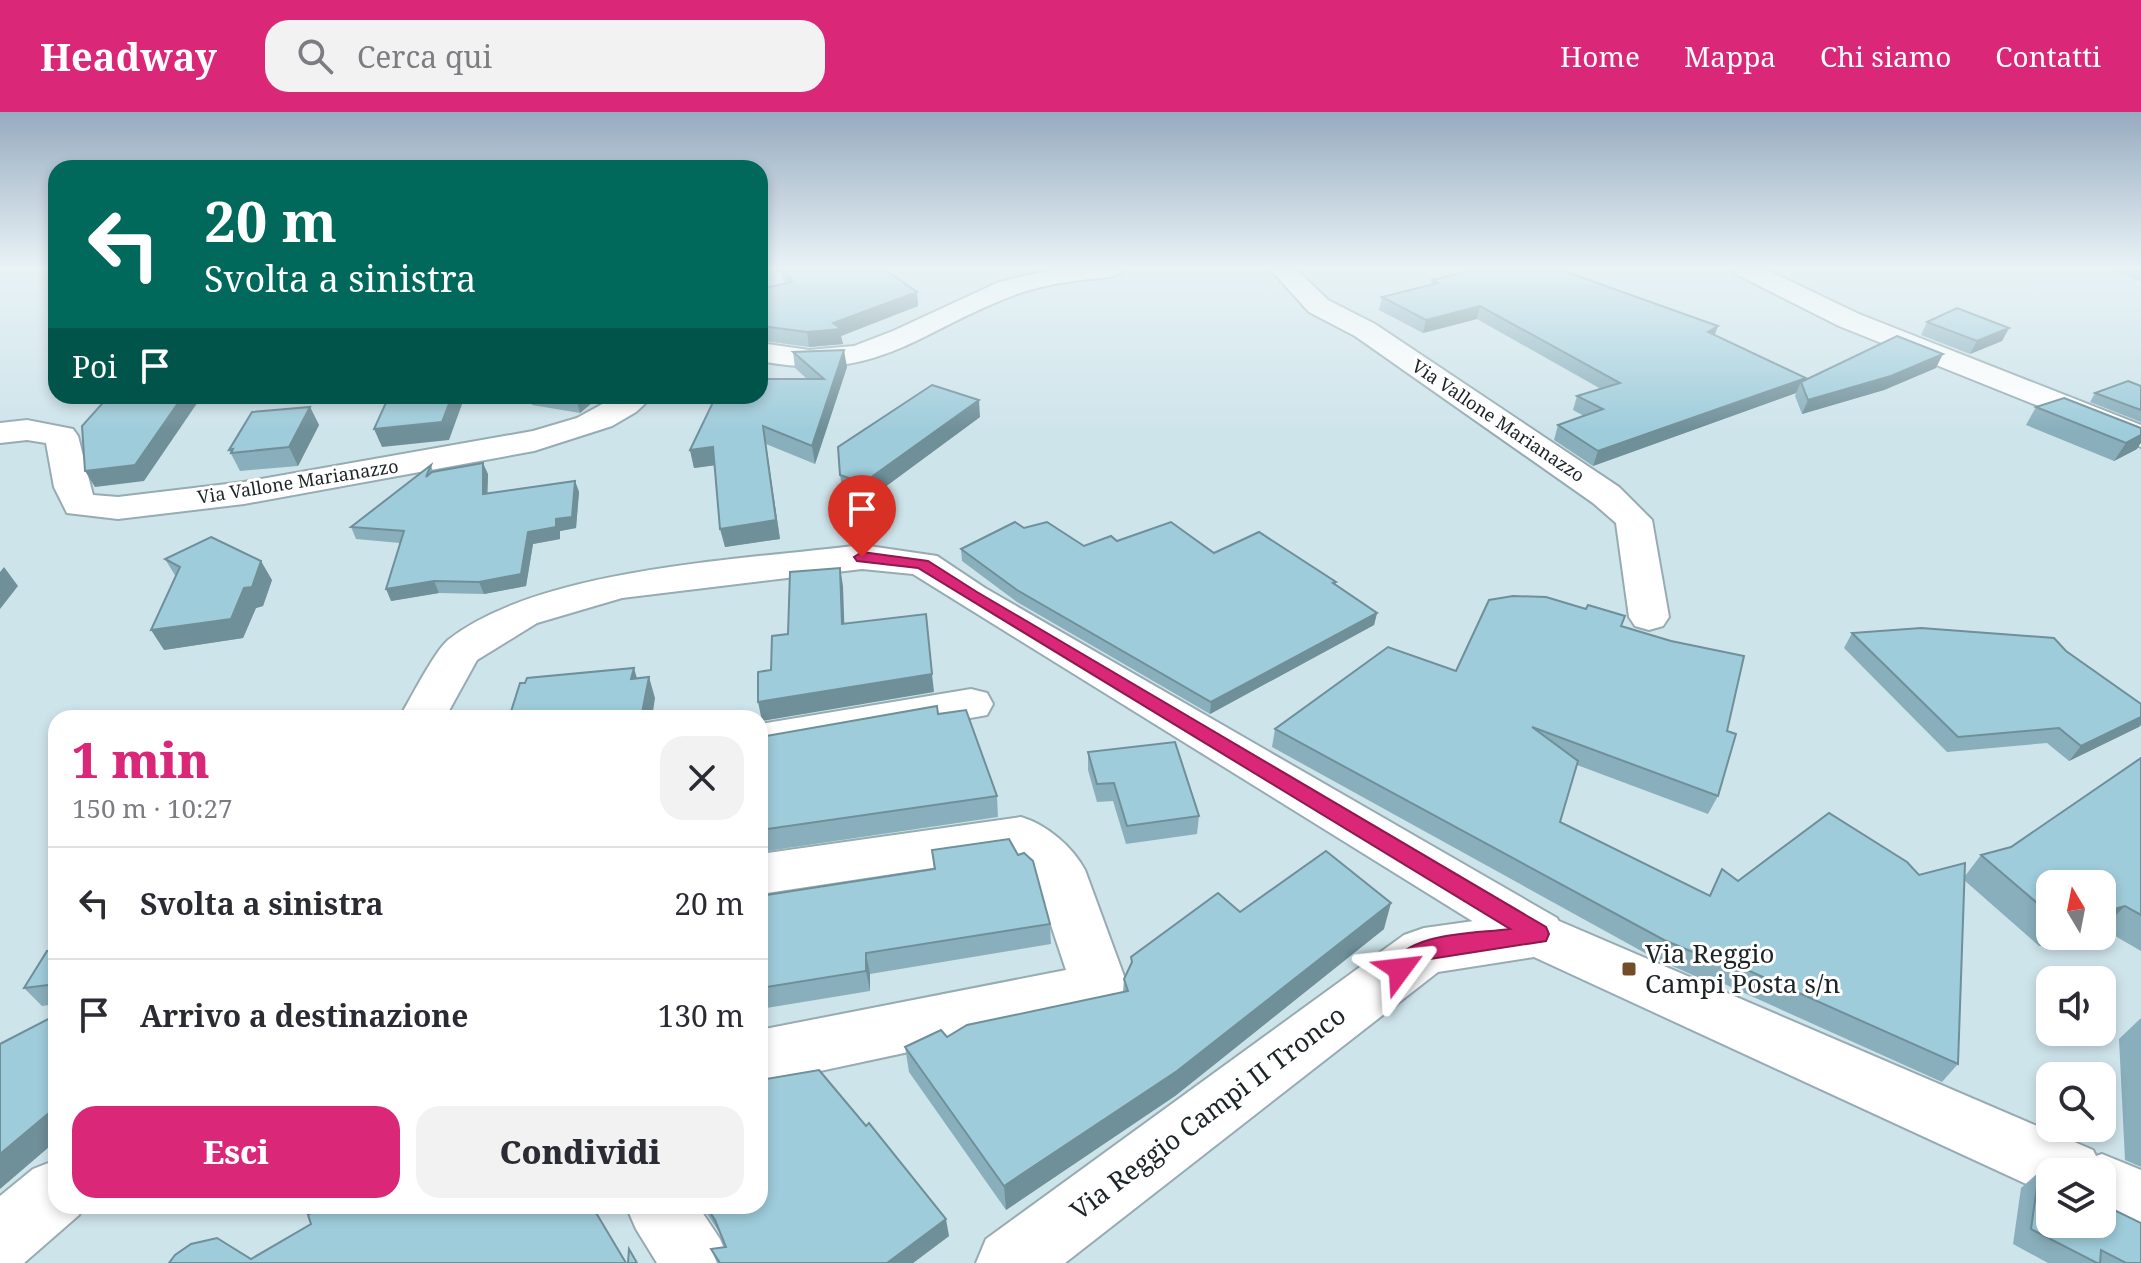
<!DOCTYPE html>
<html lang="it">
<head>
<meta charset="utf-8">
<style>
  body { margin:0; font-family:"Noto Serif",serif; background:#f2f2f3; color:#2b2b33; height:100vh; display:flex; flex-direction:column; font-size:30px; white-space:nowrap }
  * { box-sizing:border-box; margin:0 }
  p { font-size:26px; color:#7c7c81 }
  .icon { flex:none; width:44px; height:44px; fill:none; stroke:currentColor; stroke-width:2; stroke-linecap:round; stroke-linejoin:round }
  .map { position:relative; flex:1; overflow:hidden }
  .drawer { position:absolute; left:48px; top:598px; width:720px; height:504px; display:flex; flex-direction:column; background:#fff; border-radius:24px; box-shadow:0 4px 12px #0003 }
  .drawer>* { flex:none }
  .guide { position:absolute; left:48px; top:48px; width:720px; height:244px; border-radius:24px; box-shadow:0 4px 12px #0003; background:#00695c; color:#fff; overflow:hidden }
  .needle { width:52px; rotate:350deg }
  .tools { position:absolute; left:2036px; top:758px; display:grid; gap:16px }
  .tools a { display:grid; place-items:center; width:80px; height:80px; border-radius:16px; background:#fff; box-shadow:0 4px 12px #0003; font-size:40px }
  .pin { position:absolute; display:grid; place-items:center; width:68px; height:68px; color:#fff; margin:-82px -34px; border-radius:50% 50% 50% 0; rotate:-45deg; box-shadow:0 0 8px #0007 }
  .pin .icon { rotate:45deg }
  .me { position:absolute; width:88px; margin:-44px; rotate:60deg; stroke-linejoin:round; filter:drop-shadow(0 0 6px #0008) }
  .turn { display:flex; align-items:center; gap:28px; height:168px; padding:0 24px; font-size:36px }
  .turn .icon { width:104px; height:104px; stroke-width:2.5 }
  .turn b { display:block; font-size:56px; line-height:68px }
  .then { display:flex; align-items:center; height:76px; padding:0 24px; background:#0003; gap:16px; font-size:30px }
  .round { display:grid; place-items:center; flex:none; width:84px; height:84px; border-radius:24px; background:#f2f2f3 }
  .overview { display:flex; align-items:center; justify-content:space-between; height:136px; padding:0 24px }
  h1 { font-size:48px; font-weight:800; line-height:60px; color:#db2777 }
  .cta { display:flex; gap:16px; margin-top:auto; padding:16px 24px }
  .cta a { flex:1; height:92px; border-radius:24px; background:#db2777; color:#fff; font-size:32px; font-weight:800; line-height:92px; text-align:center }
  .cta a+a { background:#f2f2f3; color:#2b2b33 }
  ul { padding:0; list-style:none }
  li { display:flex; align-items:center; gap:24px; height:112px; padding:0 24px; border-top:2px solid #e1e1e2 }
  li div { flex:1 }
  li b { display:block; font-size:30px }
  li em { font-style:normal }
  header { display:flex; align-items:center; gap:48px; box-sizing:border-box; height:112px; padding:0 40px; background:#db2777; color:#fff }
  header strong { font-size:38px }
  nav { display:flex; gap:44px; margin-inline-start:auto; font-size:28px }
  .search { width:560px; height:72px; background:#f2f2f3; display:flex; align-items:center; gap:20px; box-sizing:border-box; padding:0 28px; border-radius:24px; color:#7c7c81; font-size:30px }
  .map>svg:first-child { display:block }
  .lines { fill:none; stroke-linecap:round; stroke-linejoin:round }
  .street-casing { stroke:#96abb2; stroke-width:4 }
  .secondary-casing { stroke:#96abb2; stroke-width:4 }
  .street { fill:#fff; fill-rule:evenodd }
  .secondary { fill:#fff; fill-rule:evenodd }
  .wall { fill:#89afbc }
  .shaded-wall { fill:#6f8f99 }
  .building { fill:#9fccdb; stroke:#6f8f99; stroke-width:2 }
  .route { fill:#db2777; stroke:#8e194d; stroke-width:2 }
  .poi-dot { fill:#734d2a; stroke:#fff; stroke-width:3 }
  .labels { text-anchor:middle; stroke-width:6; stroke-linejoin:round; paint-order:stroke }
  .far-street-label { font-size:18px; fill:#1c2427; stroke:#fff }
  .near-poi-label { font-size:26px; fill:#1c2427; stroke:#fff; text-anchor:start }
  .near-street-label { font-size:26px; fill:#1c2427; stroke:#fff }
</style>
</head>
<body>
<header>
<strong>Headway</strong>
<div class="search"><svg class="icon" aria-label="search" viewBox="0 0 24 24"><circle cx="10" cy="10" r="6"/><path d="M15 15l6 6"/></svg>Cerca qui</div>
<nav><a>Home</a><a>Mappa</a><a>Chi siamo</a><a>Contatti</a></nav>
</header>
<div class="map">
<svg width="2141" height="1151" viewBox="0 0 2141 1151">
  <rect width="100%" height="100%" fill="#cee4eb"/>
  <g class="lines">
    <g class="street-casing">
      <g id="street">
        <path d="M1053,157H1123L1119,162L1110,165C1080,168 1049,171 1020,181C917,218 881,272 760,249V231L809,238L854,234L893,219L999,170Z"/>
        <path d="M1270,157H1296L1328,188L1375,212L1619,375L1652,408L1669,505L1663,514L1649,518L1635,514L1629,505L1616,411L1593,391L1355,224L1309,200Z"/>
        <path d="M617,284H653L636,300L612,314L534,339L244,392L118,407L67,401L54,375L46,331L27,328L0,331V311L27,308L73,317L78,324L93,383L118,385L244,370L533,319L577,306Z"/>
        <path d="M862,433L937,444L985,476L1557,806L1565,822L1557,838L1538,844L1519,838L913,462L862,457L622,486L537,511L477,548L445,606H399C410,588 434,540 448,528C541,455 745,448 862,433Z"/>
        <path d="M971,577L987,581L993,592L987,603L760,644V612Z"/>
        <path d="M1021,705C1047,713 1072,734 1085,758L1128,875L1120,892L1100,899L760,972V918L1066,858L1036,768L1011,744L760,782V742Z"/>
        <path d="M56,1048V1094H83L79,1103L24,1151H0V1084L33,1057Z"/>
        <path d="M626,1094H698L720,1127L730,1151H657L636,1117Z"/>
      </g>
    </g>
    <g class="secondary-casing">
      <g id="secondary">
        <path d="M1732,157H1765L1859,202L2141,313V335L1839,214L1736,162Z"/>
        <path d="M1538,800L2093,1038L2096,1044L2102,1042L2141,1058V1125L2102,1108V1060H2050V1083L1534,845L1438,860L1065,1151H976L986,1127L1404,823L1424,816Z"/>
      </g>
    </g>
    <use href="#street" class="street"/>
    <use href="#secondary" class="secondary"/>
  </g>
  <g class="wall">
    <path d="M777,157H884L917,180L918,194L841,224L843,232L809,235L765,229L760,224V177L786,171Z"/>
    <path d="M2114,157H2141V169L2114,160Z"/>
    <path d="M1489,159L1715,223L1806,266L1805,268L1936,256L1884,278L1802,302L1795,284L1796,281L1593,354L1554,328L1558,313L1584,304L1573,298L1577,284L1601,277L1477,207L1423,221L1379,198L1382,185L1431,173L1432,168Z"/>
    <path d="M1927,210L2009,216L2002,229L1970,242L1921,223Z"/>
    <path d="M793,240L847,255L815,352L766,332L780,427L725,435L715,353L694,356L690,338L807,267L795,256Z"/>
    <path d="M2141,274V310L2090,290L2095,281Z"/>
    <path d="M528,284H600L580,301L532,293Z"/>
    <path d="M2064,286L2137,337L2114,349L2026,313L2036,295Z"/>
    <path d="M310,295L319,313L298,354L240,359L229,338Z"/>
    <path d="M980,305L866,389L843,381L840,363Z"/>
    <path d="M431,353L433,360L488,362L487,382L575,369L579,380L576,416L560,419V427L533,432L526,474L484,482L439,481L391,489L400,431L356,427L351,415Z"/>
    <path d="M1024,416L1084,434L1117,429L1336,470L1335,473L1377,501L1374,513L1210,602L1017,490L962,449L961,437Z"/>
    <path d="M165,447L272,468L263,494L256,496L243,526L164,538L176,465Z"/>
    <path d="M1621,514L1671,529L1727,619L1718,684L1708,702L1577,653L1560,710L1709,784L1722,757L1738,769L1919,763L1965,764L1981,743L2011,735L2141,646V839L2103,817L2050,772V824H2077L2039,834L1964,768L1958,952L1942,970L1722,871L1720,875L1654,846L1272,635L1275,617L1456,559Z"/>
    <path d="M1852,521L2066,539L2141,592V613L2069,649L2047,631L1947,640L1844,536Z"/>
    <path d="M938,602L997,684L998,705L760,740V625Z"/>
    <path d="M1088,640L1199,704L1197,722L1126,732L1113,689L1097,690L1088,658Z"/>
    <path d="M932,738L1050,812L1051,832L870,862V879L760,897V784L934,757Z"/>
    <path d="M1240,800L1384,817L1175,984L1006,1098L909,960L905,935L1123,880L1124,867L1131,853V845Z"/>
    <path d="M56,838V892L42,894L24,876Z"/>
    <path d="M2141,906V1055L2125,1048L2119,927Z"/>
    <path d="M2039,1060L2141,1151H2048L2013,1132L2021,1076Z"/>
    <path d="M702,1094H760L949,1124L913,1151H717L711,1137L726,1135L721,1123Z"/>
  </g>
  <g class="shaded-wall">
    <path d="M917,180L918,194L841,224L843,232L809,235L807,220Z"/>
    <path d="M1480,194L1477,207L1423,221L1426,208Z"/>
    <path d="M1718,214L1713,228L1708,220Z"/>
    <path d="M2009,216L2002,229L1970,242L1977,229Z"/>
    <path d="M844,238L847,255L815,352L812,334Z"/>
    <path d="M1943,242L1936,256L1884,278L1802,302L1808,288Z"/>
    <path d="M1806,266L1802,274L1801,270L1796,281L1593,354L1598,339Z"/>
    <path d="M183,284H202L144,369L95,375L85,359Z"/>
    <path d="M452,284H465L449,328L382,335L374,317Z"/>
    <path d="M575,284H600L580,301Z"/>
    <path d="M979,288L980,305L866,389L863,371Z"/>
    <path d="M310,295L319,313L298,354L289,335Z"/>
    <path d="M763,314L780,427L725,435L720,417Z"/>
    <path d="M2141,323V331L2137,337L2114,349L2126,331Z"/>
    <path d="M713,335L717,353L694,356L690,338Z"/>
    <path d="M483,351L488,362L487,394L483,382Z"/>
    <path d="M575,369L579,380L576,416L560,419V427L533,432L526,474L484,482L479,470L528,420L556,407Z"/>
    <path d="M261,449L272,468L263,494L256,496L243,526L164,538L151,518L244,476Z"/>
    <path d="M4,455L18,474L0,497V460Z"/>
    <path d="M840,456L843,474L845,530L842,512Z"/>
    <path d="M434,469L439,481L391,489L386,477Z"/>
    <path d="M1377,501L1374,513L1210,602L1211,590Z"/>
    <path d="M634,556L640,577L631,567Z"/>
    <path d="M932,562L934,580L762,609L758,590Z"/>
    <path d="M649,565L655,586L652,606H641Z"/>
    <path d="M2141,605V613L2139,615L2069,649L2081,634Z"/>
    <path d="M1391,791L1384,817L1175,984L1006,1098L1004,1074Z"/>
    <path d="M2125,794L2102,817V800Z"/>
    <path d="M2050,822V824H2077L2039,834Z"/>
    <path d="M866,841L870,862V879L866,859Z"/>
    <path d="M56,995V1029L0,1077V1042Z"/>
    <path d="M946,1107L949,1124L913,1151H887Z"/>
  </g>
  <g class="building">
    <path d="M784,157H884L917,180L833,211L841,217L807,220L762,214L760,212V177L792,170Z"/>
    <path d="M1478,157H1486L1489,159L1499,157H1558L1718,214L1708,220L1806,266L1598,339L1558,313L1603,297L1577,284L1620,271L1480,194L1426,208L1382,185L1438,171L1432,168Z"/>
    <path d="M1957,196L2009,216L1977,229L1927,210Z"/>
    <path d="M1897,224L1943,242L1891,264L1808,288L1801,270Z"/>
    <path d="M844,238L812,334L763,314L776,408L720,417L713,335L690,338L716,284H760V267H824L793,240Z"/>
    <path d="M2128,269L2141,274V298L2095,281Z"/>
    <path d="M932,273L979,288L863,371L840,363L838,335Z"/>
    <path d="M109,284H183L135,353L85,359L82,314Z"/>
    <path d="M389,284H452L442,310L374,317Z"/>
    <path d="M2064,286L2141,316V323L2126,331L2036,295Z"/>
    <path d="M310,295L289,335L231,341L233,337L229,338L252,300Z"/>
    <path d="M483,351V382L575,369L572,405L556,407V415L528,420L521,462L479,470L434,469L386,477L404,419L351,415L431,353L426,365L432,360Z"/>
    <path d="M1015,410L1024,416L1047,410L1084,434L1111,424L1117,429L1171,410L1214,441L1259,420L1336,470L1333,471L1377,501L1211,590L1017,478L961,437Z"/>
    <path d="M211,425L261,449L252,475L244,476L231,507L151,518L180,455L165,447Z"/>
    <path d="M840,456L842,512L926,502L932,562L758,590V560L771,558L772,524L788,522L790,460Z"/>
    <path d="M1513,484L1546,485L1586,497L1588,493L1625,504L1621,514L1671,529L1744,544L1727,619L1736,622L1718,684L1532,615L1578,649L1560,710L1710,784L1722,757L1738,769L1829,701L1907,750L1919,763L1965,751L1958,952L1734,852L1731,856L1664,828L1275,617L1388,535L1456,559L1489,488Z"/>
    <path d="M1921,516L2054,526L2066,539L2141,592V605L2081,634L2059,616L1958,625L1852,521Z"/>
    <path d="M634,556L631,567L649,565L641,606H509L520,571H525L527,566Z"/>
    <path d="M937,594L938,602L966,598L997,684L760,718V625Z"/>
    <path d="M1175,630L1199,704L1127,714L1114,671L1097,672L1088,640Z"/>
    <path d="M2141,646V803L2125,794L2102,800V772H2050V802L1981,743L2011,735Z"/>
    <path d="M1009,727L1018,743L1024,741L1033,749L1050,812L866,841V859L760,876V784L935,757L932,738Z"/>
    <path d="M1326,739L1391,791L1177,959L1004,1074L905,935L941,918L947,925L967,913L1128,879L1124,867L1132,850L1131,845L1218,781L1240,800Z"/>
    <path d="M56,838V872L24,876L47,839Z"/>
    <path d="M56,903V995L0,1042V932Z"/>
    <path d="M819,958L866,1014L869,1011L946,1107L887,1151H720L711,1137L726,1135L715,1108L706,1094H760V968Z"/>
    <path d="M2039,1060L2050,1066V1112H2102V1092L2141,1111V1151H2126L2101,1138L2100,1151H2097L2031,1117Z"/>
    <path d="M323,1094H592L626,1151H169L175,1143L191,1132L217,1126L251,1147L311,1112L308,1103Z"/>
    <path d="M629,1137L637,1151H628Z"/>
  </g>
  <linearGradient id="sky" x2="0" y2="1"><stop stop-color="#97abc0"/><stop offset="0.49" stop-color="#e9f3f6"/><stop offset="1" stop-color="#e9f3f6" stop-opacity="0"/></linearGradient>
  <rect width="2141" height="318" fill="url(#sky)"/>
  <path class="route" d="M862,440L928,449L977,480L1546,815L1549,822L1546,829L1430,847L1408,864L1400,867L1391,864L1388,857C1407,819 1474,822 1510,817L918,456L857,449L854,445Z"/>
  <rect class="poi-dot" x="1621" y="849" width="16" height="16" rx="4"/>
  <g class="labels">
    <g class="far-street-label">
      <text transform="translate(1498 309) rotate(34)" y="6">Via Vallone Marianazzo</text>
      <text transform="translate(298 370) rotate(-9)" y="6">Via Vallone Marianazzo</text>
    </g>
    <g class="near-poi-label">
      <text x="1645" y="851">Via Reggio<tspan x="1645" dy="30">Campi Posta s/n</tspan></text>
    </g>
    <g class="near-street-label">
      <text transform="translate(1208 1001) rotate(-37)" y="9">Via Reggio Campi II Tronco</text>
    </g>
  </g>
</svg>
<div class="tools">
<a><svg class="needle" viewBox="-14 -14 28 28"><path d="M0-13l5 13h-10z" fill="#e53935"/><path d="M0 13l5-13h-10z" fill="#7c7c81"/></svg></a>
<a><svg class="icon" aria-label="sound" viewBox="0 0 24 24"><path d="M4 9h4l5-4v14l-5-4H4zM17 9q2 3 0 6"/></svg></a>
<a><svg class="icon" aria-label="search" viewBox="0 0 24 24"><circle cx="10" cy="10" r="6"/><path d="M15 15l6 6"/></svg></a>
<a><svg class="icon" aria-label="layers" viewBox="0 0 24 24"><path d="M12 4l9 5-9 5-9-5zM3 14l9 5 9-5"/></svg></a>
</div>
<div class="pin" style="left:862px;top:445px;background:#d93025"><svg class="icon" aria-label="arrive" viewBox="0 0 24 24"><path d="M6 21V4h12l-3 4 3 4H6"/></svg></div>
<svg class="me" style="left:1400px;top:857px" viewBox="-20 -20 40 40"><path d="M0-17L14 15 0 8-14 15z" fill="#db2777" stroke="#fff" stroke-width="4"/></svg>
<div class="guide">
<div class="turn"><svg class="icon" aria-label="left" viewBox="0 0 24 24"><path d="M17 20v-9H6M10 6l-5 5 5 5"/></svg><div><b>20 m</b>Svolta a sinistra</div></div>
<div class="then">Poi<svg class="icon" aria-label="arrive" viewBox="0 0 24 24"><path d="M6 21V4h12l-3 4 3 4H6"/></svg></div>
</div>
<section class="drawer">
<div class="overview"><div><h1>1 min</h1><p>150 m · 10:27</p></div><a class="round"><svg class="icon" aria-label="close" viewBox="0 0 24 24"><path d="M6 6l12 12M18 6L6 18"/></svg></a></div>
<ul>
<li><svg class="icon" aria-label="left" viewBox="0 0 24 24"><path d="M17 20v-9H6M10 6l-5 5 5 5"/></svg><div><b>Svolta a sinistra</b></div><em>20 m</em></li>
<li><svg class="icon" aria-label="arrive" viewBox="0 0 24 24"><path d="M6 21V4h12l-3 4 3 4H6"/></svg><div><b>Arrivo a destinazione</b></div><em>130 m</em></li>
</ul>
<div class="cta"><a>Esci</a><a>Condividi</a></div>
</section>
</div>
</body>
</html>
